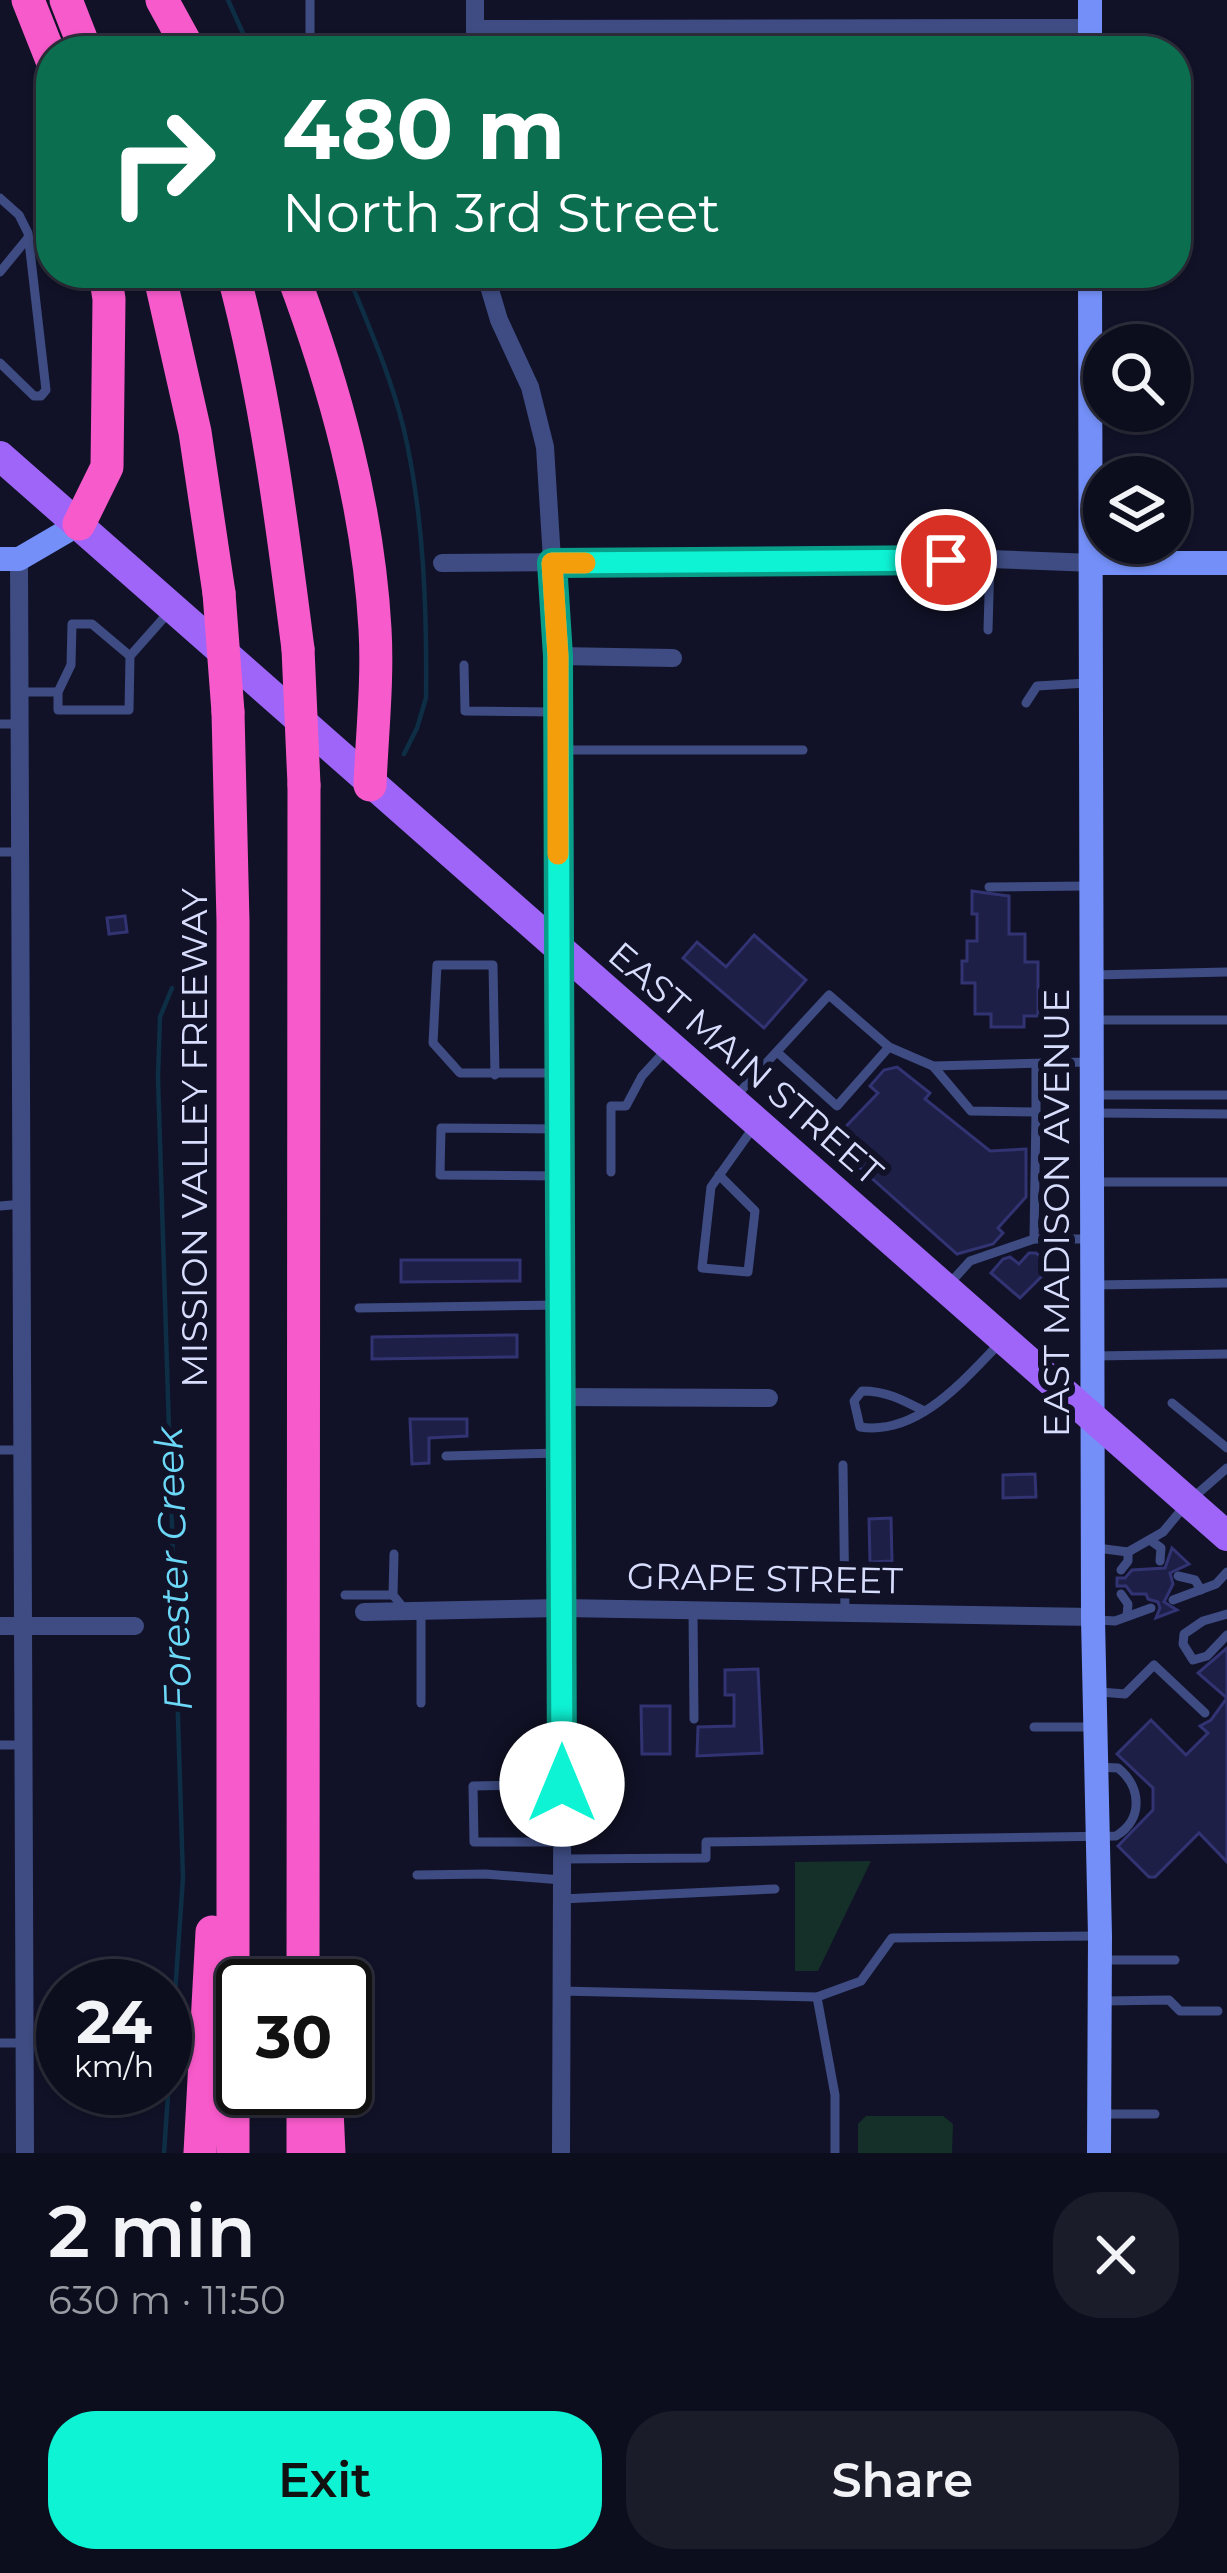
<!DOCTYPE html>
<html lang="en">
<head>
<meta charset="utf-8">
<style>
  body { margin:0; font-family:Montserrat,sans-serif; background:#1b1c2a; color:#f1f3f6; height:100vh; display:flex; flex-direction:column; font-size:45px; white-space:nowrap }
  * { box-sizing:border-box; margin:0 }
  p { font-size:39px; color:#9a9ca4 }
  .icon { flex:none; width:66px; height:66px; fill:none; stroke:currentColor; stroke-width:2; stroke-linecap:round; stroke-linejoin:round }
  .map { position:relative; height:2153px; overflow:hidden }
  .panel { display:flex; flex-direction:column; background:#0d0e1d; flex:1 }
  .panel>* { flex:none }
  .banner { position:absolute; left:36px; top:36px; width:1155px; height:252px; border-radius:48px; box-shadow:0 3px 9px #0004,0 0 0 3px #2d2e3b; background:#0b6e4f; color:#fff; overflow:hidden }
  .controls { position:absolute; left:1083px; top:324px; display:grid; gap:24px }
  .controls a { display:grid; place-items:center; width:108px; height:108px; border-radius:50%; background:#0d0e1d; box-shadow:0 3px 9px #0004,0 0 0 3px #2d2e3b; font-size:60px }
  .speed { position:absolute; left:36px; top:1959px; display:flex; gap:24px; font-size:60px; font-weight:700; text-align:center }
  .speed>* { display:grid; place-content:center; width:156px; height:156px; border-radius:50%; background:#0d0e1d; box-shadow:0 3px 9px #0004,0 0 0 3px #2d2e3b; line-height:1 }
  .speed small { font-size:30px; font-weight:400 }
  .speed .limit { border:6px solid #111; border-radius:18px; background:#fff; color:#111 }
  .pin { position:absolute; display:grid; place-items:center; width:102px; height:102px; color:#fff; margin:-51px; border:6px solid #fff; border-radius:50%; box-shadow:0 3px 12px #0007 }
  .me { position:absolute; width:132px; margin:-66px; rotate:0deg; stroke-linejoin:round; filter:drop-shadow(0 0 9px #0008) }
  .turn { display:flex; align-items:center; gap:42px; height:252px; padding:0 48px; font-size:54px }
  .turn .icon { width:156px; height:156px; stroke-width:2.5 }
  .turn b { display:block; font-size:84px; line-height:102px }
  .round { display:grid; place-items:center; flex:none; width:126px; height:126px; border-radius:48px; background:#1b1c2a }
  .summary { display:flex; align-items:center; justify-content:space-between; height:204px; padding:0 48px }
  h1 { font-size:72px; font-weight:600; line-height:90px }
  .button { display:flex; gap:24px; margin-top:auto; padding:24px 48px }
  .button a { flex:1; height:138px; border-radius:48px; background:#0ef3d4; color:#111; font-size:48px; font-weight:600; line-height:138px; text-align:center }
  .button a+a { background:#1b1c2a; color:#f1f3f6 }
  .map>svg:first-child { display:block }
  .green { fill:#143029 }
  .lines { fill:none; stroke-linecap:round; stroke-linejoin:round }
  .stream { stroke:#0d2e44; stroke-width:4.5 }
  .building { fill:#1e1f47; stroke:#313372; stroke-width:3 }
  .lane { stroke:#3e4c83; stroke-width:9 }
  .street { stroke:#3e4c83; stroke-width:18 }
  .secondary { stroke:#7490f8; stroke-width:24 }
  .primary { stroke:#9e65f8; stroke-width:30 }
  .highway { stroke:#f75aca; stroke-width:33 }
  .highway-bridge { stroke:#f75aca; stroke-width:33 }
  .route-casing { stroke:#099e8a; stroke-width:30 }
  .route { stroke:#0ef3d4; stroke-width:21 }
  .slow { stroke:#f59e0b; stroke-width:21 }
  .labels { text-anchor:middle; stroke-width:12; stroke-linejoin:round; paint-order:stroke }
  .street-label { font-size:36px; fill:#d8ddfd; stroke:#111227 }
  .water-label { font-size:39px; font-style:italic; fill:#6cd8f8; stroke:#111227 }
</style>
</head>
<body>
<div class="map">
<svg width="1227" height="2153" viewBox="0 0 1227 2153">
  <rect width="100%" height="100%" fill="#111227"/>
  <g class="green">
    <path d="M871,1861L818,1971H795V1862Z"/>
    <path d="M866,2116H943L953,2124L952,2153H858V2124Z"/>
  </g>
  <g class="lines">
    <g class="stream">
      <path d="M228,0L251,51"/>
      <path d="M347,273C368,324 391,376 404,430C424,516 427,610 426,698L417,728L404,754"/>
      <path d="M164,2153L183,1878L158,1078L160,1017L172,988"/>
    </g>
  </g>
  <g class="building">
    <path d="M972,891L1009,896V934H1025V962H1038V1016H1024V1027H991V1014H975V983H962V961H967V941H977V914H972Z"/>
    <path d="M125,916L127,932L109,934L107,918Z"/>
    <path d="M754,935L806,980L764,1028L683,958L697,942L726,967Z"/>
    <path d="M897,1067L930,1093L925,1099L990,1151L1026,1149V1197L998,1228L1003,1233L993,1244L957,1254L831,1142L878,1093L870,1086L884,1070Z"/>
    <path d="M1029,1253H1036L1052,1266L1020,1298L991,1273L1003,1259L1010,1257L1019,1264Z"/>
    <path d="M401,1260H520V1281L401,1282Z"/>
    <path d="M517,1335V1357L372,1359V1337Z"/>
    <path d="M410,1419H467V1436L429,1438V1463L412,1464Z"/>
    <path d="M1035,1474L1036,1497L1003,1498V1475Z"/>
    <path d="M891,1518L892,1561L870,1562L869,1519Z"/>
    <path d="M1172,1548L1189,1564L1170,1573L1173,1584L1164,1602L1177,1610L1156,1618L1160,1608L1158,1602L1148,1599L1146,1594H1132L1126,1586H1117V1578H1125L1132,1570L1165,1568Z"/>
    <path d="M1227,1648V1862L1199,1833L1155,1877H1149L1118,1846L1153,1810V1788L1117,1754L1151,1720L1186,1755L1208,1733L1200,1726L1211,1720L1227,1698L1198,1673Z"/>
    <path d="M758,1669L762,1753L697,1756L698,1727L734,1726V1695H725V1670Z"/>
    <path d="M641,1706H670V1754H642Z"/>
  </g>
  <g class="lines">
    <g class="lane">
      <path d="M310,51V0"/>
      <path d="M0,198L19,215L28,233L46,390L41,396H34L0,363"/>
      <path d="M0,272L27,239"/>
      <path d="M988,630L990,559"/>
      <path d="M464,665L465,711L558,712"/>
      <path d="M20,692H58V710H129L130,656L169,612"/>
      <path d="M58,692L71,665L72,624H92L130,656"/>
      <path d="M1026,703L1037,686L1087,683"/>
      <path d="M0,724H20"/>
      <path d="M559,750H803"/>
      <path d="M0,852H21"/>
      <path d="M989,887L1087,886"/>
      <path d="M1093,975L1227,972"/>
      <path d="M1094,1020H1227"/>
      <path d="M777,1052L837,1106L889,1047"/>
      <path d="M933,1066L971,1111L1036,1112V1064"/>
      <path d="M495,1075L493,965H437L433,1043L460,1073H558"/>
      <path d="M1093,1095H1227"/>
      <path d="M735,1097L829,995L889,1047L933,1066L1087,1062"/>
      <path d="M1093,1113L1227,1114"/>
      <path d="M558,1129L441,1128L440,1175L558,1176"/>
      <path d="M611,1172V1106H626L642,1076L665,1051"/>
      <path d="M719,1175L755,1211L748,1272L702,1268L711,1187L753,1128"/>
      <path d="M1094,1182H1227"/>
      <path d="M0,1206L23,1204"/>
      <path d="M1034,1239H1088"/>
      <path d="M951,1282L970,1261L1034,1239L1036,1112"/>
      <path d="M1093,1285L1227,1283"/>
      <path d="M359,1308L559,1305"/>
      <path d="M1093,1356L1227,1354"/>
      <path d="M1172,1403L1227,1448"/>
      <path d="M924,1411C903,1400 887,1391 862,1391L854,1401L860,1427C917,1436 963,1381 999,1344"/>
      <path d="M0,1450H24"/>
      <path d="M446,1456L560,1453"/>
      <path d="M843,1465L845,1612"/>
      <path d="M1150,1540L1161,1548L1160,1561"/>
      <path d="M1097,1548L1128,1552L1163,1532L1188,1502L1227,1468"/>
      <path d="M394,1554L393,1595L406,1611"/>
      <path d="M1121,1570L1128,1561V1552"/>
      <path d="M1178,1576L1195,1580L1201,1590"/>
      <path d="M1121,1594L1128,1604L1127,1616"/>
      <path d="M345,1595H393"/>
      <path d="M1173,1600L1216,1584L1227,1572"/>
      <path d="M693,1610L694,1719"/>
      <path d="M1227,1614L1203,1621L1184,1634L1183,1644L1193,1660L1207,1656L1227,1635"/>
      <path d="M1098,1620L1115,1621L1151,1608"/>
      <path d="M1100,1692L1125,1694L1154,1665L1205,1713"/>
      <path d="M421,1703V1612"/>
      <path d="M1034,1727H1095"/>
      <path d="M0,1745H25"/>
      <path d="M562,1842H474L473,1786L562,1784"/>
      <path d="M562,1859L706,1858V1842L1116,1836C1143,1820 1142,1787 1118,1768L1097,1767"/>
      <path d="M417,1875L485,1874L562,1880"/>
      <path d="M562,1899L775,1889"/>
      <path d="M1105,1960H1175"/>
      <path d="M561,1991L817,1997"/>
      <path d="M1105,2001L1169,2000L1180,2011H1218"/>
      <path d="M0,2043H25"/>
      <path d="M1104,2114H1155"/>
      <path d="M835,2153V2095L817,1997L861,1981L892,1938L1097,1936"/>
    </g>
    <g class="street">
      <path d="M475,0V51"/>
      <path d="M475,29L1090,28"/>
      <path d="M485,273L499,320L530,387L545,447L558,656L563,1608L561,2153"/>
      <path d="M19,559L25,2153"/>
      <path d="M442,563L990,559L1093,563"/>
      <path d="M558,656L673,658"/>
      <path d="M559,1397L769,1398"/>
      <path d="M364,1612L563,1608L1093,1617"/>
      <path d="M0,1626H135"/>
    </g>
    <g class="secondary">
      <path d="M1090,0V51"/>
      <path d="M1090,273L1093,1620L1100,1936L1099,2153"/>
      <path d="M0,559H19L79,524"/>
      <path d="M1093,563H1227"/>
    </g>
    <path class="primary" d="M0,456L1227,1536"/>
    <g class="highway">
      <path d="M28,0L51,58"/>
      <path d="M66,0L86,51"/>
      <path d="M162,0L190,51"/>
      <path d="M159,273L195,432L219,593"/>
      <path d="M233,273C266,396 282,523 298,649"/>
      <path d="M292,273C335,387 368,506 375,629C378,680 372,734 370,785"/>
      <path d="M79,524L107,467L109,299L105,273"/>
      <path d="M228,712L233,922V2153"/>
      <path d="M303,1986L304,785"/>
      <path d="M326,2088L329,2153"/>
      <path d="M200,2153L212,1932"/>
      <path d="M303,2153V2088"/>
    </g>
    <g class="highway-bridge">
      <path d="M219,593L228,712"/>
      <path d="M298,649L304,785"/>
    </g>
  </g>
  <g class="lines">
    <g class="route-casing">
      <path id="route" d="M562,1784L558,656L552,563L946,560"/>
    </g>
    <use href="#route" class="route"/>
    <path class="slow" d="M558,854V656L552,563H585"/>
  </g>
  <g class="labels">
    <g class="street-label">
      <text transform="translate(746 1063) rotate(41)" y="13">EAST MAIN STREET</text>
      <text transform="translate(194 1138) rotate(-90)" y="13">MISSION VALLEY FREEWAY</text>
      <text transform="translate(1056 1213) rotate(-90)" y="13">EAST MADISON AVENUE</text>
      <text transform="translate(765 1578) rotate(1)" y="13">GRAPE STREET</text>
    </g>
    <g class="water-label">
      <text transform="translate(173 1569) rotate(-92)" y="14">Forester Creek</text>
    </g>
  </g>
</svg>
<div class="controls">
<a><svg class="icon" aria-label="search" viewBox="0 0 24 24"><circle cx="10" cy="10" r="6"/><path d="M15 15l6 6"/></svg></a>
<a><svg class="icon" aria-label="layers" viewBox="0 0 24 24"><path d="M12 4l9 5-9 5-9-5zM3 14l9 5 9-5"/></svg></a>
</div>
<div class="speed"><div>24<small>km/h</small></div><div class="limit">30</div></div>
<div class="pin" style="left:946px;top:560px;background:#d93025"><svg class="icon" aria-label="arrive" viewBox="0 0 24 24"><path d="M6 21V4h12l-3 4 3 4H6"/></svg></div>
<svg class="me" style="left:562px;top:1784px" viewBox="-20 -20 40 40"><circle r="19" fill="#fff"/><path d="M0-13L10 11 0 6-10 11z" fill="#0ef3d4"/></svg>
<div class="banner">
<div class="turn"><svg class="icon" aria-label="right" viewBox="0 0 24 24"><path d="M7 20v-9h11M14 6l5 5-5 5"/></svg><div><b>480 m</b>North 3rd Street</div></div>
</div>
</div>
<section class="panel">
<div class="summary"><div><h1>2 min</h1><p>630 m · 11:50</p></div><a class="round"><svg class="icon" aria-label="close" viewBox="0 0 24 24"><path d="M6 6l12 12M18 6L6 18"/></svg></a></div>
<div class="button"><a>Exit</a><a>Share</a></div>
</section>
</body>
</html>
